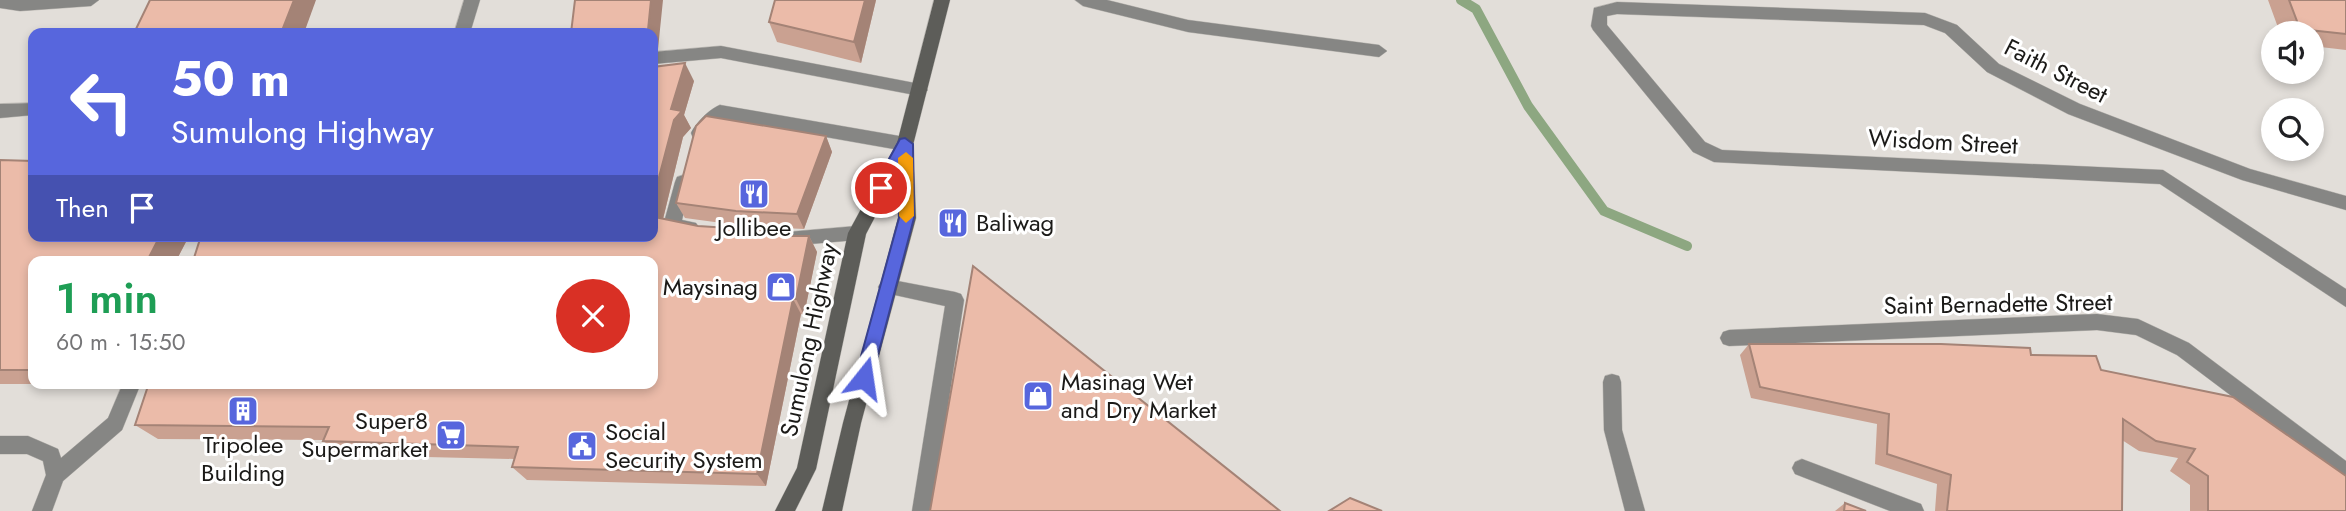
<!DOCTYPE html>
<html lang="en">
<head>
<meta charset="utf-8">
<style>
  body { margin:0; font-family:Jost,sans-serif; background:#f6f6f6; color:#202124; height:100vh; display:flex; flex-direction:column; font-size:26px; white-space:nowrap }
  * { box-sizing:border-box; margin:0 }
  p { font-size:23px; color:#757577 }
  .icon { flex:none; width:38px; height:38px; fill:none; stroke:currentColor; stroke-width:2; stroke-linecap:round; stroke-linejoin:round }
  .map { position:relative; flex:1; overflow:hidden }
  .panel { position:absolute; left:28px; top:256px; width:630px; height:133px; display:flex; flex-direction:column; background:#fff; border-radius:14px; box-shadow:0 4px 10px #0003 }
  .panel>* { flex:none }
  .hud { position:absolute; left:28px; top:28px; width:630px; height:214px; border-radius:14px; box-shadow:0 4px 10px #0003; background:#5766dd; color:#fff; overflow:hidden }
  .buttons { position:absolute; left:2261px; top:21px; display:grid; gap:14px }
  .buttons a { display:grid; place-items:center; width:63px; height:63px; border-radius:50%; background:#fff; box-shadow:0 4px 10px #0003; font-size:35px }
  .pin { position:absolute; display:grid; place-items:center; width:60px; height:60px; color:#fff; margin:-30px; border:4px solid #fff; border-radius:50%; box-shadow:0 2px 7px #0007 }
  .me { position:absolute; width:77px; margin:-38px; rotate:15deg; stroke-linejoin:round; filter:drop-shadow(0 0 5px #0008) }
  .turn { display:flex; align-items:center; gap:24px; height:147px; padding:0 28px; font-size:32px }
  .turn .icon { width:91px; height:91px; stroke-width:2.5 }
  .turn b { display:block; font-size:49px; line-height:60px }
  .then { display:flex; align-items:center; height:66px; padding:0 28px; background:#0003; gap:14px; font-size:26px }
  .round { display:grid; place-items:center; flex:none; width:74px; height:74px; border-radius:37px; background:#f6f6f6 }
  .head { display:flex; align-items:center; justify-content:space-between; height:119px; padding:0 28px }
  h1 { font-size:42px; font-weight:600; line-height:52px; color:#1e9e55 }
  .map>svg:first-child { display:block }
  .lines { fill:none; stroke-linecap:round; stroke-linejoin:round }
  .stream { stroke:#8da781; stroke-width:10 }
  .service-casing { stroke:#bebbb6; stroke-width:1 }
  .minor-casing { stroke:#bebbb6; stroke-width:1 }
  .secondary-casing { stroke:#bebbb6; stroke-width:1 }
  .service { fill:#868684; fill-rule:evenodd }
  .minor { fill:#868684; fill-rule:evenodd }
  .secondary { fill:#5d5d59; fill-rule:evenodd }
  .wall { fill:#caa191 }
  .shaded-wall { fill:#a48376 }
  .building { fill:#ebbba9; stroke:#a48376; stroke-width:2 }
  .route { fill:#5766dd; stroke:#394290; stroke-width:2 }
  .slow { fill:#f59e0b }
  .labels { text-anchor:middle; stroke-width:6; stroke-linejoin:round; paint-order:stroke }
  .street-label { font-size:24px; fill:#1b1a18; stroke:#fff }
  .poi-label { font-size:24px; fill:#1b1a18; stroke:#fff; text-anchor:start }
</style>
</head>
<body>
<div class="map">
<svg width="2346" height="511" viewBox="0 0 2346 511">
  <rect width="100%" height="100%" fill="#e2ded9"/>
  <g class="lines">
    <path class="stream" d="M1461,0L1476,9L1528,106L1604,211L1687,246"/>
    <g class="service-casing">
      <g id="service">
        <path d="M0,0H99L91,6L20,11L0,8Z"/>
        <path d="M464,0H480L470,33H454Z"/>
        <path d="M721,46L920,84L928,90L920,96L721,58L653,64V52Z"/>
        <path d="M33,103V115L0,118V104Z"/>
        <path d="M720,105L905,137L911,139L913,144L911,149L905,151L723,119L705,138H693L691,133C696,123 709,109 720,105Z"/>
        <path d="M683,175L689,177L691,182L682,220L696,223L699,228L696,233C687,236 675,234 666,231L663,226L675,182L677,177Z"/>
        <path d="M857,226L863,228L866,233L863,238L857,240L787,246L781,244L778,239L781,234L787,232Z"/>
        <path d="M887,279L955,292L961,294L964,300L932,511H912L945,306L881,292L878,287L881,282Z"/>
        <path d="M123,383H141L122,430L63,481L52,511H32L46,475L43,461L27,454H0V436H28L58,449L61,458L108,418Z"/>
      </g>
    </g>
    <g class="minor-casing">
      <g id="minor">
        <path d="M1075,0H1107L1188,20L1379,45L1387,51L1379,57L1188,32L1083,6Z"/>
        <path d="M1617,2L1925,13L1957,25L1999,64L2080,104L2250,169L2346,196V210L2242,180L2068,114L1987,72L1945,33L1924,25L1617,14L1607,16V25L1705,142L1722,150L2163,170L2346,289V307L2160,184L1714,162L1693,152L1593,30L1591,26L1594,8Z"/>
        <path d="M2097,314L2138,319L2189,343L2346,461V482L2177,355L2136,335L2097,330L1729,346L1723,344L1720,338L1723,332L1729,330Z"/>
        <path d="M1612,374L1619,376L1621,382L1622,430L1645,511H1625L1604,430L1603,382L1605,376Z"/>
        <path d="M1802,459L1921,504L1924,511H1890L1795,474L1792,468L1795,462Z"/>
      </g>
    </g>
    <g class="secondary-casing">
      <path id="secondary" d="M934,0H950L913,145L916,218L861,423L842,511H822L843,423L898,218V173L866,234L816,469L795,511H775L797,468L848,233L897,143Z"/>
    </g>
    <use href="#service" class="service"/>
    <use href="#minor" class="minor"/>
    <use href="#secondary" class="secondary"/>
  </g>
  <g class="wall">
    <path d="M775,0H876L861,63L777,42L769,22Z"/>
    <path d="M2268,0H2346V50L2312,46V33H2280Z"/>
    <path d="M653,61L656,67L694,81L684,115L691,128L683,137L663,219L698,226L789,232L790,236H809L817,252L804,315L801,314L766,486L527,480L512,467L514,459L343,455L323,441L324,440L158,439L135,425L653,236Z"/>
    <path d="M826,136L832,152L804,229L744,226L685,218L676,203Z"/>
    <path d="M0,160L33,236H189L176,261H33V383L113,384H0Z"/>
    <path d="M1749,344L2031,355L2101,370L2346,511H2190V485L2170,471L2178,458L2139,451L2122,440V511H1935L1937,484L1875,464L1877,424L1751,398L1740,355Z"/>
    <path d="M1845,503L1866,511H1835Z"/>
  </g>
  <g class="shaded-wall">
    <path d="M294,0H316L304,33H281Z"/>
    <path d="M651,0H663L658,49L653,51V33H641Z"/>
    <path d="M865,0H876L861,63L854,42Z"/>
    <path d="M685,63L694,81L684,115L691,128L683,137L661,227L653,215V200L671,109Z"/>
    <path d="M826,136L832,152L804,229L797,214Z"/>
    <path d="M160,236H189L176,261H147Z"/>
    <path d="M809,236L817,252L804,315L796,299Z"/>
    <path d="M793,299L801,314L766,486L757,474Z"/>
  </g>
  <g class="building">
    <path d="M150,0H294L281,33H134Z"/>
    <path d="M575,0H651L648,30L641,33H571Z"/>
    <path d="M775,0H865L854,42L769,22Z"/>
    <path d="M2289,0H2346V34L2300,29Z"/>
    <path d="M685,63L671,109L682,111L674,120L653,200V67Z"/>
    <path d="M706,116L826,136L797,214L736,211L676,203L696,126Z"/>
    <path d="M0,160L33,161V236H160L147,261H33V370H0Z"/>
    <path d="M653,214L655,217L698,226L789,232L787,236H809L796,299H793L757,474L512,467L518,447L323,441L329,427L135,425L149,383H653V261H193L201,236H653Z"/>
    <path d="M973,266L1280,511H930Z"/>
    <path d="M1749,344H1941L2030,348L2031,355L2096,356L2101,370L2233,397L2346,476V511H2208V476L2187,462L2195,449L2156,441L2123,419L2122,511H1947L1951,475L1887,454L1889,414L1760,387Z"/>
    <path d="M1350,498L1382,511H1329Z"/>
    <path d="M1845,503L1866,511H1844Z"/>
  </g>
  <path class="route" d="M905,138L913,144L914,218L872,378L870,383L864,385L858,383L855,378L899,218L898,171L887,193H876L873,188L900,139Z"/>
  <path class="slow" d="M906,152L913,158L914,216L906,223L899,216L898,158Z"/>
  <defs>
    <g id="restaurant-square" transform="scale(1.575)"><rect x="-9" y="-9" width="18" height="18" rx="4" fill="#5766dd" stroke="#fff"/><path d="M-5-6h1v4h1v-4h1v4h1v-4h1v5L-1.5 .5V6h-2V.5L-5-1ZM5-6V6H3V1.5H1.5Q1.5-4 5-6Z" fill="#fff"/></g>
    <g id="shop-square" transform="scale(1.575)"><rect x="-9" y="-9" width="18" height="18" rx="4" fill="#5766dd" stroke="#fff"/><path d="M-5-2.5h2.3a2.7 3.5 0 0 1 5.4 0H5L5.5 6h-11ZM-1.5-2.5h3a1.5 2.3 0 0 0-3 0Z" fill="#fff"/></g>
    <g id="building-square" transform="scale(1.575)"><rect x="-9" y="-9" width="18" height="18" rx="4" fill="#5766dd" stroke="#fff"/><path d="M-4-6H4V6H1V3H-1V6H-4ZM-2.5-4.3h1.7v1.8h-1.7ZM.8-4.3h1.7v1.8H.8ZM-2.5-1h1.7V.8h-1.7ZM.8-1h1.7V.8H.8Z" fill="#fff"/></g>
    <g id="supermarket-square" transform="scale(1.575)"><rect x="-9" y="-9" width="18" height="18" rx="4" fill="#5766dd" stroke="#fff"/><path d="M-6-5.5h2.5l.6 2H6L4.5 2H-2.5L-4.4-4H-6ZM-1.5 3.2a1.3 1.3 0 1 0 .1 0ZM3 3.2a1.3 1.3 0 1 0 .1 0Z" fill="#fff"/></g>
    <g id="civic-square" transform="scale(1.575)"><rect x="-9" y="-9" width="18" height="18" rx="4" fill="#5766dd" stroke="#fff"/><path d="M-.6-6.5H3V-4.5H.6V-3L4-1V1h2V6H-6V1h2V-1L-.6-3ZM-1.2 2.5V6h2.4V2.5Z" fill="#fff"/></g>
  </defs>
  <g fill-rule="evenodd">
    <use href="#restaurant-square" x="754" y="194"/>
    <use href="#restaurant-square" x="953" y="223"/>
    <use href="#shop-square" x="781" y="287"/>
    <use href="#shop-square" x="1038" y="396"/>
    <use href="#building-square" x="243" y="411"/>
    <use href="#supermarket-square" x="451" y="435"/>
    <use href="#civic-square" x="582" y="446"/>
  </g>
  <g class="labels">
    <g class="street-label">
      <text transform="translate(2056 71) rotate(27)" y="8">Faith Street</text>
      <text transform="translate(1943 142) rotate(3)" y="8">Wisdom Street</text>
      <text transform="translate(1998 304) rotate(-1)" y="8">Saint Bernadette Street</text>
      <text transform="translate(809 340) rotate(-78)" y="8">Sumulong Highway</text>
    </g>
    <g class="poi-label">
      <text x="976" y="231">Baliwag</text>
      <text x="754" y="236" text-anchor="middle">Jollibee</text>
      <text x="758" y="295" text-anchor="end">Maysinag</text>
      <text x="1061" y="390">Masinag Wet<tspan x="1061" dy="28">and Dry Market</tspan></text>
      <text x="428" y="429" text-anchor="end">Super8<tspan x="428" dy="28">Supermarket</tspan></text>
      <text x="605" y="440">Social<tspan x="605" dy="28">Security System</tspan></text>
      <text x="243" y="453" text-anchor="middle">Tripolee<tspan x="243" dy="28">Building</tspan></text>
    </g>
  </g>
</svg>
<div class="buttons">
<a><svg class="icon" aria-label="sound" viewBox="0 0 24 24"><path d="M4 9h4l5-4v14l-5-4H4zM17 9q2 3 0 6"/></svg></a>
<a><svg class="icon" aria-label="search" viewBox="0 0 24 24"><circle cx="10" cy="10" r="6"/><path d="M15 15l6 6"/></svg></a>
</div>
<div class="pin" style="left:881px;top:188px;background:#d93025"><svg class="icon" aria-label="arrive" viewBox="0 0 24 24"><path d="M6 21V4h12l-3 4 3 4H6"/></svg></div>
<svg class="me" style="left:864px;top:378px" viewBox="-20 -20 40 40"><path d="M0-17L14 15 0 8-14 15z" fill="#5766dd" stroke="#fff" stroke-width="4"/></svg>
<div class="hud">
<div class="turn"><svg class="icon" aria-label="left" viewBox="0 0 24 24"><path d="M17 20v-9H6M10 6l-5 5 5 5"/></svg><div><b>50 m</b>Sumulong Highway</div></div>
<div class="then">Then<svg class="icon" aria-label="arrive" viewBox="0 0 24 24"><path d="M6 21V4h12l-3 4 3 4H6"/></svg></div>
</div>
<section class="panel">
<div class="head"><div><h1>1 min</h1><p>60 m · 15:50</p></div><a class="round" style="background:#d93025;color:#fff"><svg class="icon" aria-label="close" viewBox="0 0 24 24"><path d="M6 6l12 12M18 6L6 18"/></svg></a></div>
</section>
</div>
</body>
</html>
